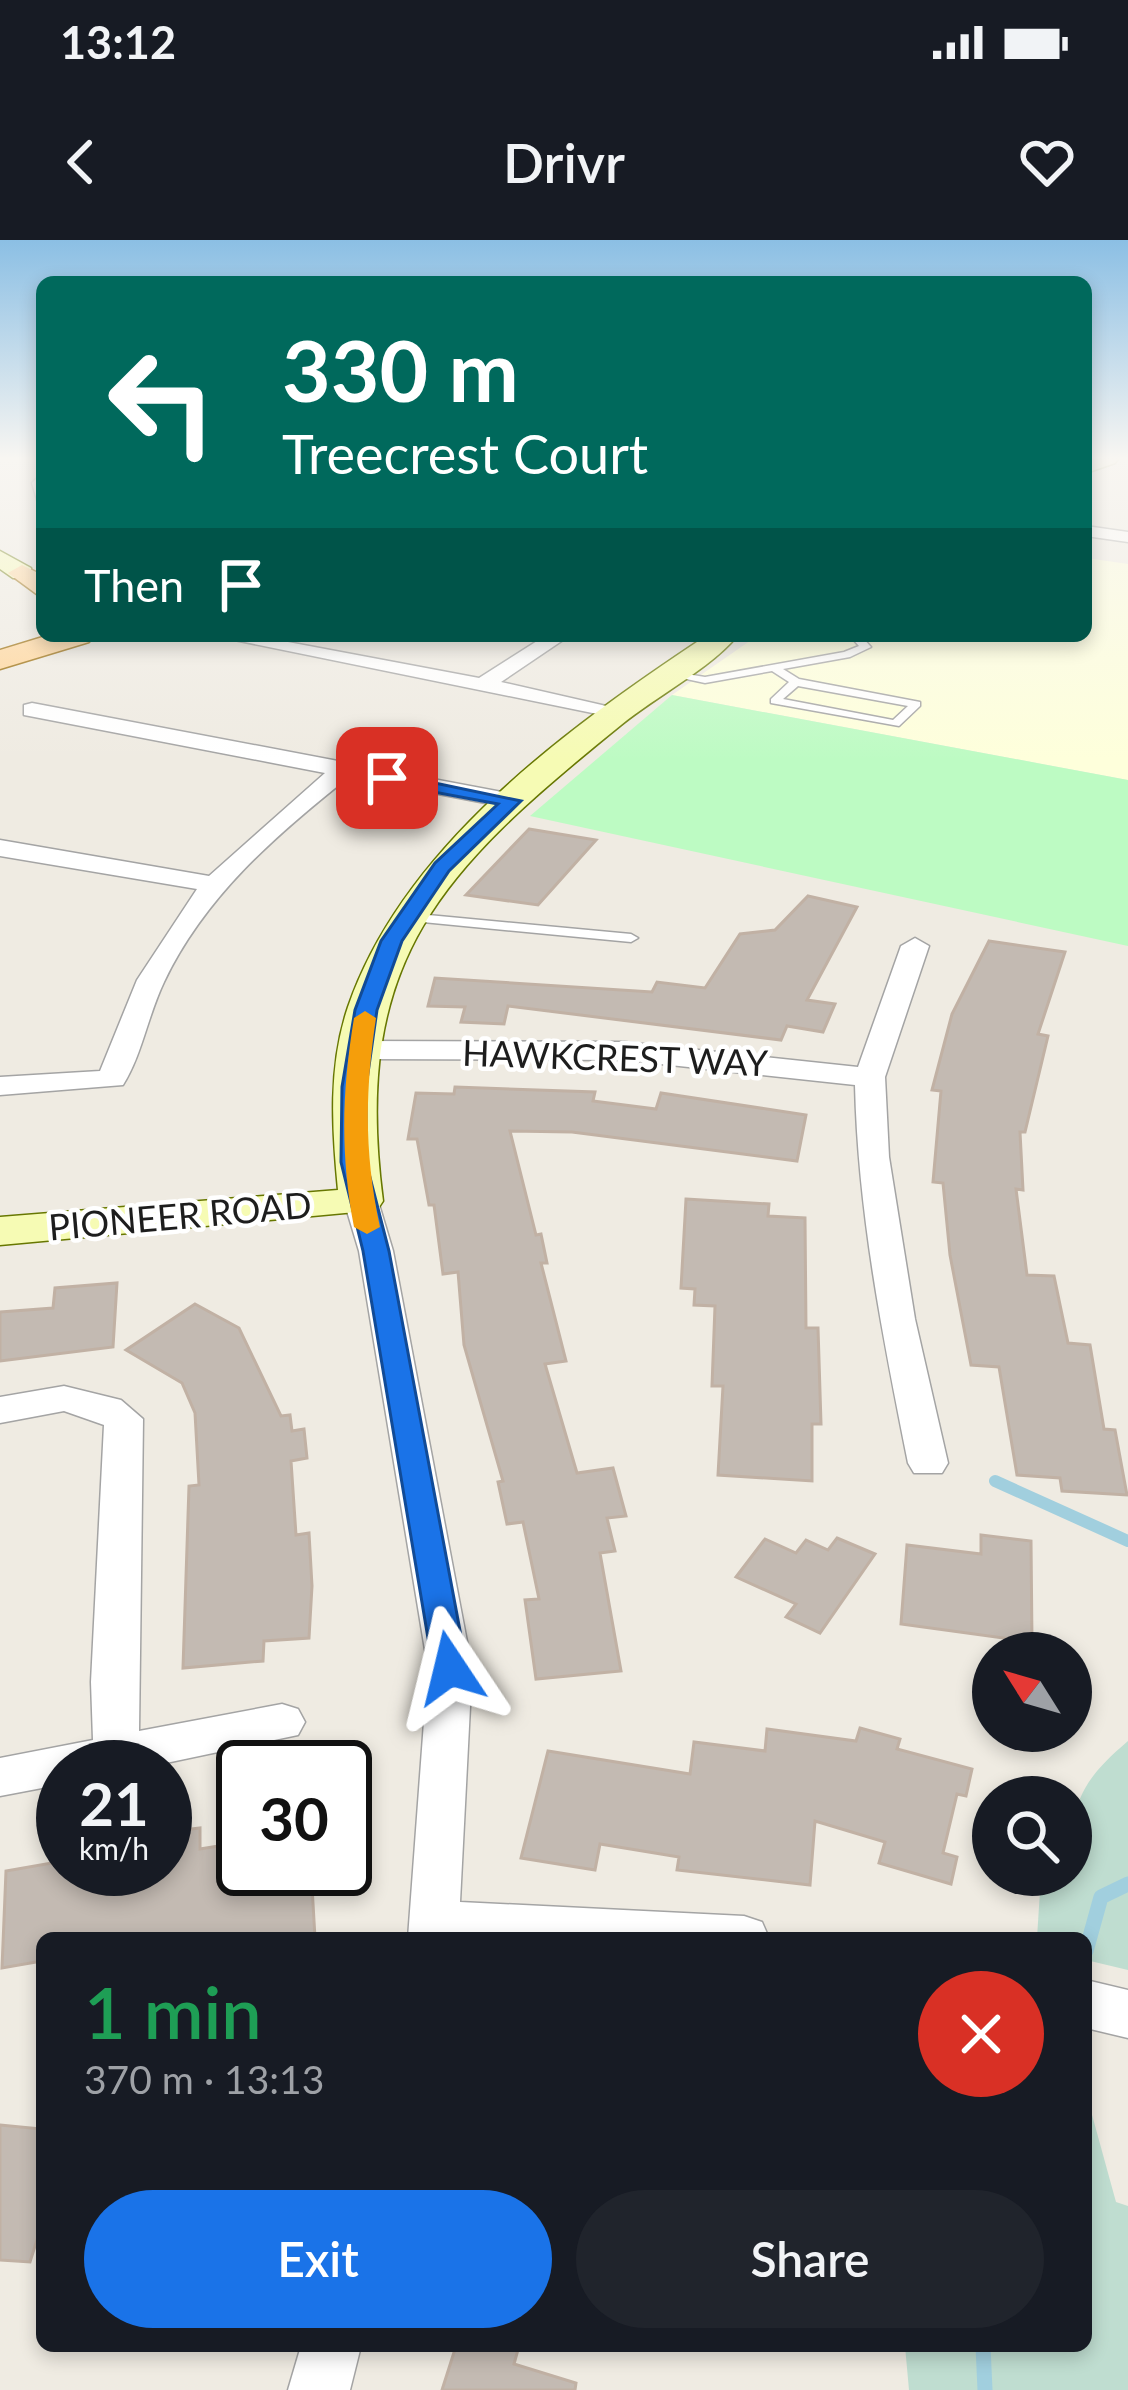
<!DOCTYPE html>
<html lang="en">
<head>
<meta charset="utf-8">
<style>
  body { margin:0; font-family:Lato,sans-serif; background:#20242c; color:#f1f3f6; height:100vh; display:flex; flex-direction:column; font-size:45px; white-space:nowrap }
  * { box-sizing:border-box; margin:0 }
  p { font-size:39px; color:#9ea1a6 }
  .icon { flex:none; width:66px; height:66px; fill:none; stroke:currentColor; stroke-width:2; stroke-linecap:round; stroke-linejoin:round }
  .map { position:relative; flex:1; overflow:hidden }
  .drawer { position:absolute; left:36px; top:1692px; width:1056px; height:420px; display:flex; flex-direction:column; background:#171b24; border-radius:18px; box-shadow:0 6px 18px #0003 }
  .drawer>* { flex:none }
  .hud { position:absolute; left:36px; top:36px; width:1056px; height:366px; border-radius:18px; box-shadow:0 6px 18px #0003; background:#00695c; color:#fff; overflow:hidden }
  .needle { width:78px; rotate:307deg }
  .buttons { position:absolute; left:972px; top:1392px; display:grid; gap:24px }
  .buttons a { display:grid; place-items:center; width:120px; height:120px; border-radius:50%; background:#171b24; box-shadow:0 6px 18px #0003; font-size:60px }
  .speed { position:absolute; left:36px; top:1500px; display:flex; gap:24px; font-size:60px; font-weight:700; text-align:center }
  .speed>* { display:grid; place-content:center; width:156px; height:156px; border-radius:50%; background:#171b24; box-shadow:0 6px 18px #0003; line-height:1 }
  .speed small { font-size:30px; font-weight:400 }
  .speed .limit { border:6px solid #111; border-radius:18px; background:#fff; color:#111 }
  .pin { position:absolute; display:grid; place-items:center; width:102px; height:102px; color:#fff; margin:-51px; border-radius:24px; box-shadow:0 6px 18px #0006 }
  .me { position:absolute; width:132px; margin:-66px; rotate:350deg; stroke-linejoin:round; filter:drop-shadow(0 0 9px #0008) }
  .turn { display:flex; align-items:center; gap:42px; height:252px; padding:0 48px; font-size:54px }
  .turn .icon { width:156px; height:156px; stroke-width:2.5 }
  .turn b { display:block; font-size:84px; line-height:102px }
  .then { display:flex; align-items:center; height:114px; padding:0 48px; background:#0003; gap:24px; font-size:45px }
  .round { display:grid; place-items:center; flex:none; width:126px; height:126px; border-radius:63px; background:#20242c }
  .summary { display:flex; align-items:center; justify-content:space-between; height:204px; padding:0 48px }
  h1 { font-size:72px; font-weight:600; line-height:90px; color:#1e9e55 }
  .button { display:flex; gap:24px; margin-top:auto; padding:24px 48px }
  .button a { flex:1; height:138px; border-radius:72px; background:#1a73e8; color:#fff; font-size:48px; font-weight:600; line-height:138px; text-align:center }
  .button a+a { background:#20242c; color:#f1f3f6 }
  .status { display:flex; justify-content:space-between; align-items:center; height:84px; padding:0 60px; background:#171b24; direction:ltr }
  .status svg { height:33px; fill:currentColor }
  header { display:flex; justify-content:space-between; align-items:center; height:156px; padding:0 48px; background:#171b24; font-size:54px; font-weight:600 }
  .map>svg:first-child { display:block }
  .education { fill:#feffdb }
  .wetland { fill:#bfddd0 }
  .park { fill:#bdfbc3 }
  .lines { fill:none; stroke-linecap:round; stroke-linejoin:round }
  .stream-far1 { stroke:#a1cfde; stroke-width:12 }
  .stream { stroke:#a1cfde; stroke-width:15 }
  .building { fill:#c3bab2; stroke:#c1b1a4; stroke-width:3 }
  .lane-casing { stroke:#a4a4a4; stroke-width:3 }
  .street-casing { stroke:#a4a4a4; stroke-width:3 }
  .secondary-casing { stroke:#677701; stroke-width:3 }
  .primary-casing { stroke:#966700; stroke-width:3 }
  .lane { fill:#fff; fill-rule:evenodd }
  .street { fill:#fff; fill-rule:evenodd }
  .secondary { fill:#f6fbb4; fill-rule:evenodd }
  .primary { fill:#ffd497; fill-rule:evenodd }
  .route { fill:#1a73e8; stroke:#114b97; stroke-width:3 }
  .slow { fill:#f59e0b }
  .labels { text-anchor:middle; stroke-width:9; stroke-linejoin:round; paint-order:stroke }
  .street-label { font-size:36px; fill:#1d1d1d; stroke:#fff }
</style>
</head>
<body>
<div class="status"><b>13:12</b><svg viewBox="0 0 49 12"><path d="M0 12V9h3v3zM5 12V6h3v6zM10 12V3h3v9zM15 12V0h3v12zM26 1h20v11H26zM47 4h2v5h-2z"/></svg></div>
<header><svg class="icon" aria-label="back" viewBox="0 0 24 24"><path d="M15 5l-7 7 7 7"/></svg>Drivr<svg class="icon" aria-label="heart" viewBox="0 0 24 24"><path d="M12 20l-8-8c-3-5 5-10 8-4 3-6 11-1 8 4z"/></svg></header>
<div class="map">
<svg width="1128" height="2150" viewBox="0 0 1128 2150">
  <rect width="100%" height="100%" fill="#efebe2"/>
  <path class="education" d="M1086,318L1128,324V540L672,455L757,396H1086Z"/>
  <g class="wetland">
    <path d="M1128,1501V1730L1086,1720V1698H1037L1041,1635H1071C1071,1568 1075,1546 1128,1501Z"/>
    <path d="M1086,1853L1116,1962L1128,1966V2150H909L905,2106H1086Z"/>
  </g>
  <path class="park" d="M672,455L1128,540V706L530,576Z"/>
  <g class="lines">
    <path class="stream-far1" d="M995,1241L1128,1301"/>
    <g class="stream">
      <path d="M1086,1711L1101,1657L1128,1644"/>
      <path d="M983,2106L985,2150"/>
    </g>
  </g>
  <g class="building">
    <path d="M529,589L596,600L538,665L466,655Z"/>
    <path d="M808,656L857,667L807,760L835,764L823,792L787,786L781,800L508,766L504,784L461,782L465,767L428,766L435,738L652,752L657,742L705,748L740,694L775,690Z"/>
    <path d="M989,701L1065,712L1038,794L1048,796L1025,892H1020L1023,950L1016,949L1027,1035L1054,1036L1068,1103L1090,1105L1104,1189L1115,1190L1127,1255L1062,1251L1060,1238L1017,1235L999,1127L971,1125L950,1015L943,943L933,942L941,851L932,850L952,774Z"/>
    <path d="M455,847L595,852L593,861L656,869L661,853L806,875L797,921L572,892L510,891L536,995L541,994L547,1023H541L566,1121L545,1124L577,1233L613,1228L626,1276L607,1278L615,1311L600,1313L621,1431L536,1439L525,1360L539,1359L523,1282L507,1284L498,1242L503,1241L464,1105L458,1032L443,1034L434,965H429L417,899H408L416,853L454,854Z"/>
    <path d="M686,959L769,964L768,976L805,978L806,1088H818L821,1184H812V1241L718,1235L723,1146H712L715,1066L694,1065L695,1049L681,1048Z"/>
    <path d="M117,1043L113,1107L0,1121V1072L53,1068L55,1048Z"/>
    <path d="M195,1064L239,1088L281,1176L290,1175L292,1191L304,1189L307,1218L291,1221L296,1295L309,1293L312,1346L309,1398L264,1401L263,1421L183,1428L189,1246L199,1245L195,1173L182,1143L126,1110Z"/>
    <path d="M981,1295L1031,1301L1032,1402L901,1384L907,1305L981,1314Z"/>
    <path d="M837,1298L875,1314L820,1393L786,1377L796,1364L736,1337L765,1299L796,1313L806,1300L828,1310Z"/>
    <path d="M860,1488L900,1499L897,1509L972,1529L966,1556L957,1554L943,1613L957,1617L951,1644L879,1623L885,1602L815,1581L810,1645L677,1630L679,1617L600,1604L595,1630L521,1618L548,1511L690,1534L694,1502L765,1511L767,1489L856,1501Z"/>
    <path d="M200,1588V1609L243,1602V1629H311L315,1698H42V1721L2,1728L6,1631L63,1621V1629H165V1592Z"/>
    <path d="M0,1885L42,1889V1984L30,2022L0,2020Z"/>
    <path d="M456,2106H519L514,2124L576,2143L575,2150H442Z"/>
  </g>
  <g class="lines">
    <g class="lane-casing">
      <g id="lane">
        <path d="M39,236H42V266L38,263L32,243Z"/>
        <path d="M850,396H861L871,407L850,417L783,429L799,439L920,462V466L899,486L771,463V459L789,442L772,431L705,443L663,434L668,431L705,437L844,412L859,406ZM798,446L908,466L893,480L783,459Z"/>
        <path d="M407,673L631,694L638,698L631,702L402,680L400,677Z"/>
      </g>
    </g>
    <g class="street-casing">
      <g id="street">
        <path d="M1086,286L1128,292V302L1086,296Z"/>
        <path d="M256,396L479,438L545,396H569L501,442L628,471L617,478L220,397Z"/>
        <path d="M32,463L512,554L524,561L512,568L349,537C276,595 205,656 164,742C148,775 142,815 123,845L0,855V837L100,831L137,740L197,649L0,616V600L209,636L325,533L24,475V465Z"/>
        <path d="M915,698L929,706L885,837L889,917L915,1079L948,1223L942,1233H914L908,1223C883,1098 858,973 855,845L624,820L360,819L345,810L360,801L624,802L858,827L901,706Z"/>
        <path d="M361,951L378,961L393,1011L472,1428L460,1662L744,1676L762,1682L769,1698H408L428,1428L359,1011L344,961Z"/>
        <path d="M64,1146L121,1160L143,1179L139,1491L282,1464L298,1469L305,1482L298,1495L147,1527H63V1544L0,1556V1518L93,1500L91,1442L104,1185L64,1171L0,1183V1157Z"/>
        <path d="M1086,1740L1128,1750V1798L1086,1788Z"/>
        <path d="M301,2106H361L350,2150H288Z"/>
      </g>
    </g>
    <g class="secondary-casing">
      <g id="secondary">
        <path d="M1118,219L1115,223L1086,233V220Z"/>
        <path d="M0,311L31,328V338H13L0,329Z"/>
        <path d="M706,396H737C711,428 655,457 621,485C442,630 351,718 383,961L377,970L0,1005V977L338,950C332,889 328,826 348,767C403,606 569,487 706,396Z"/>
      </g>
    </g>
    <g class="primary-casing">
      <g id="primary">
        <path d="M22,325L42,335V358L8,333Z"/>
        <path d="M46,396H93L89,402L0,429V410Z"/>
      </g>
    </g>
    <use href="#lane" class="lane"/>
    <use href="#street" class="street"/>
    <use href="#secondary" class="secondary"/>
    <use href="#primary" class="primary"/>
  </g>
  <linearGradient id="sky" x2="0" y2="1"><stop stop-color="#8bbfe4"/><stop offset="0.42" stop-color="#f8f6f2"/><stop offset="1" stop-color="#f8f6f2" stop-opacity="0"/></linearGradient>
  <rect width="1128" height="520" fill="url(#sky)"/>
  <path class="route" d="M387,533L521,561L449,631L402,701L377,770L366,847V922L389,1011L467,1428L462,1437H438L433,1428L363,1011L341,922L342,847L355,770L381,701L435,623L498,564L380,542L378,538Z"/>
  <path class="slow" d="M365,771L376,778C365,851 364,914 380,987L367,994L354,987C340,914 342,851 354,778Z"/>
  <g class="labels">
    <g class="street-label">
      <text transform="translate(615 818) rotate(2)" y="13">HAWKCREST WAY</text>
      <text transform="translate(180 976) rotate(-5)" y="13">PIONEER ROAD</text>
    </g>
  </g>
</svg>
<div class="buttons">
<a><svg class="needle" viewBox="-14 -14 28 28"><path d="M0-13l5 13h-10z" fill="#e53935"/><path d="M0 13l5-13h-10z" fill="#9ea1a6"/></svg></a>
<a><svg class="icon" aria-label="search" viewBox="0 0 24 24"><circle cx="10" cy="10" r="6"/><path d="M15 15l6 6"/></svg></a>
</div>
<div class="speed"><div>21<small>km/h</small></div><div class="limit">30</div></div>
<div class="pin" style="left:387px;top:538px;background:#d93025"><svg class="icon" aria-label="arrive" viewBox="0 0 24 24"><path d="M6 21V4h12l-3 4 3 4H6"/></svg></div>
<svg class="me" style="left:450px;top:1428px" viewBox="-20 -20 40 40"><path d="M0-17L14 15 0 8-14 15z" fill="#1a73e8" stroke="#fff" stroke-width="4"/></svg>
<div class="hud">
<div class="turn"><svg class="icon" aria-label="left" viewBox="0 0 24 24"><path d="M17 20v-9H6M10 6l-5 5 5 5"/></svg><div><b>330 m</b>Treecrest Court</div></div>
<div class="then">Then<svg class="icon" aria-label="arrive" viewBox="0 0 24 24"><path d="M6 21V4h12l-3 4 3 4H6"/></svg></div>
</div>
<section class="drawer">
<div class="summary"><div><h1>1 min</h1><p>370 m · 13:13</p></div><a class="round" style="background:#d93025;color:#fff"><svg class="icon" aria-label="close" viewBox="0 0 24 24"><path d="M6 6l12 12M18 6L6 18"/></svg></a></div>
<div class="button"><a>Exit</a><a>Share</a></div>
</section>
</div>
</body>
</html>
